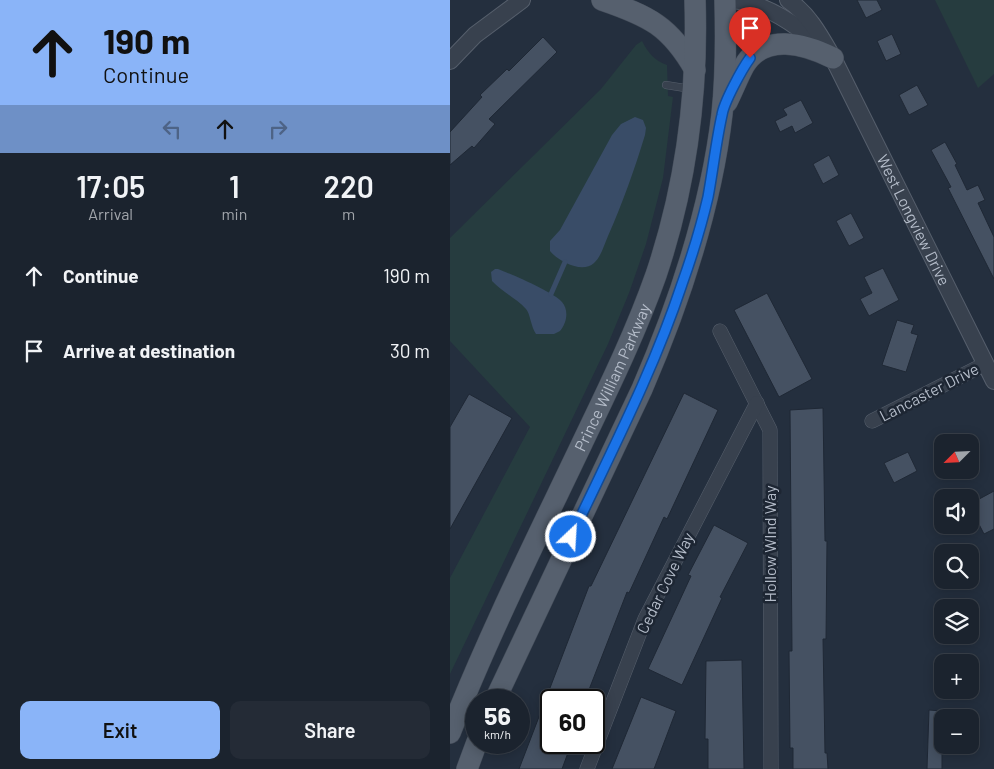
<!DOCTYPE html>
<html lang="en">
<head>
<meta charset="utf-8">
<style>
  body { margin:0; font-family:Barlow,sans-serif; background:#242b36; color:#f1f3f6; height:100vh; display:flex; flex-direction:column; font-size:19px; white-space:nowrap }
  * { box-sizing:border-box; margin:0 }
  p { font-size:16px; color:#a0a4aa }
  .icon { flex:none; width:28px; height:28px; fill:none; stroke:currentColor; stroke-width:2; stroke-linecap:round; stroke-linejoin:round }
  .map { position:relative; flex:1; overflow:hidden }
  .drawer { display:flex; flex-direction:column; background:#1b232e; width:450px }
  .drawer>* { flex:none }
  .hud { background:#8ab4f8; color:#111; overflow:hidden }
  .needle { width:32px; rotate:246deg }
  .tools { position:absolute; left:484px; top:434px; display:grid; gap:10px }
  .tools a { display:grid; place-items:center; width:45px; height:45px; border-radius:10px; background:#1b232e; box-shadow:0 2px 12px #0003,0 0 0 1px #39404a; font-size:25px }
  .speed { position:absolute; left:15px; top:689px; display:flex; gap:10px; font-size:25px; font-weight:700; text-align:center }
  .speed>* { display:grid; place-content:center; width:65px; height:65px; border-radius:50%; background:#1b232e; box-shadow:0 2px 12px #0003,0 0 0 1px #39404a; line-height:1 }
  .speed small { font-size:12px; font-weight:400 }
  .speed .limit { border:2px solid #111; border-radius:8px; background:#fff; color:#111 }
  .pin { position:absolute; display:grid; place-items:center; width:42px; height:42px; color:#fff; margin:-51px -21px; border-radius:50% 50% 50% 0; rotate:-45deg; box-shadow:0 0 5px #0007 }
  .pin .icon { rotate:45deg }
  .me { position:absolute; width:55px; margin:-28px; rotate:25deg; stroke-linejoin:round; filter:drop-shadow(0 0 4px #0008) }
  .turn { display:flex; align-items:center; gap:18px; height:105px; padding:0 20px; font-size:22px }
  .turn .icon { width:65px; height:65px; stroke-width:2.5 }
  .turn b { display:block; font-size:35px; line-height:42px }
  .lanes { display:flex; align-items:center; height:48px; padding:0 20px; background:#0003; justify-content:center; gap:25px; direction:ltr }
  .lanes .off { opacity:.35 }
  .eta { display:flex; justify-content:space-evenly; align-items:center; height:85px; text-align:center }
  .eta b { font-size:30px; font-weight:600; line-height:35px }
  .cta { display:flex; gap:10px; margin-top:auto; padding:10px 20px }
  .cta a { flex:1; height:58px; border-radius:10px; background:#8ab4f8; color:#111; font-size:20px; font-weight:600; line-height:58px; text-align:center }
  .cta a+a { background:#242b36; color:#f1f3f6 }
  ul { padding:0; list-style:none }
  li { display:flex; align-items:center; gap:15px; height:75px; padding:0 20px }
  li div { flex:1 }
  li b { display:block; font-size:19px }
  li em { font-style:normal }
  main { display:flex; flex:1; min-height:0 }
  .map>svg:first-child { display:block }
  .green { fill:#263c3f }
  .water { fill:#394c67 }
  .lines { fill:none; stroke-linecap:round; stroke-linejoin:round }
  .stream { stroke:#394c67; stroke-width:5 }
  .building { fill:#455162; stroke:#1f2835 }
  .service-casing { stroke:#565f6c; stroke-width:8 }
  .minor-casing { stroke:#565f6c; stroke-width:15 }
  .tertiary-casing { stroke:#565f6c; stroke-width:18 }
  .primary-casing { stroke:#414a57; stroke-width:22 }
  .service { stroke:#38414e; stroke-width:7 }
  .minor { stroke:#38414e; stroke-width:14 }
  .tertiary { stroke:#38414e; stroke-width:16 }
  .primary { stroke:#56606e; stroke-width:21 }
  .route-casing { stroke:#114b97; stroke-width:12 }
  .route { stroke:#1a73e8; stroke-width:9 }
  .labels { text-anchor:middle; stroke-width:5; stroke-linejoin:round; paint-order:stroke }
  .street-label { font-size:16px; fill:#b4bcc9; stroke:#1d2633 }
</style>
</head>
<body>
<main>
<section class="drawer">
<div class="hud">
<div class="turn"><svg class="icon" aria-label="ahead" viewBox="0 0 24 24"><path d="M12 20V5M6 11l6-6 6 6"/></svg><div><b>190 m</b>Continue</div></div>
<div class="lanes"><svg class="icon off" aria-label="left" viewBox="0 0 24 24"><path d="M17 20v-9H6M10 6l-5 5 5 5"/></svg><svg class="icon" aria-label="ahead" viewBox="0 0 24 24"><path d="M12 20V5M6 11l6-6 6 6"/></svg><svg class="icon off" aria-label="right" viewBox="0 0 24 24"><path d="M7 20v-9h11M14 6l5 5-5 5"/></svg></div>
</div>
<div class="eta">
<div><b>17:05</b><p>Arrival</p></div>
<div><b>1</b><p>min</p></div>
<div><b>220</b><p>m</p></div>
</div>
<ul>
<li><svg class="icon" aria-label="ahead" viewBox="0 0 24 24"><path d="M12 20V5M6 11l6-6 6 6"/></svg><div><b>Continue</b></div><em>190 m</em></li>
<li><svg class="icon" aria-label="arrive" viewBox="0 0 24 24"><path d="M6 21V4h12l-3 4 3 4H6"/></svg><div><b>Arrive at destination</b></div><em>30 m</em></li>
</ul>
<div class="cta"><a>Exit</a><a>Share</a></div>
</section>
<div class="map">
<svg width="544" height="769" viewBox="0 0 544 769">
  <rect width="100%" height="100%" fill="#242f3e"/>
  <g class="green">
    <path d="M485,0H544V74L528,88Z"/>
    <path d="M192,41C198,53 205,61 217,65L218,96L223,97L213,178L196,244L179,293L158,344L0,674V578L80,427L0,341V238L151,89L186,45Z"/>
  </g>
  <g class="water">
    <path d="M185,117L193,120L196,128L195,135C184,171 173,202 158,236C154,245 151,257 144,263C132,274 108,261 100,251V241L110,230L162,135L171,124Z"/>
    <path d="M45,269H48C63,275 103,292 112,302C119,310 117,323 110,331L104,334H86C81,327 80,313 76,309C66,298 52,292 42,281L41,272Z"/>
  </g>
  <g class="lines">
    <path class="stream" d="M101,294L115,262"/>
  </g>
  <g class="building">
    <path d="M407,0H427L432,10L416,18Z"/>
    <path d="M442,34L451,54L436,61L427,41Z"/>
    <path d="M93,37L107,52L39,119L45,124L24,148L22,146L0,165V132L32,97L30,95L57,69L59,71Z"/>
    <path d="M467,85L478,105L459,115L449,95Z"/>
    <path d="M351,100L363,123L345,133L342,126L330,132L325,121L337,115L333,109Z"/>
    <path d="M495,142L507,164L505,165L517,190L528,185L535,200L528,203L544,237V279L498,188L501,187L481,150Z"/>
    <path d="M379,155L389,175L373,184L363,164Z"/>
    <path d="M401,213L414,238L399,246L386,221Z"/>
    <path d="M433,268L449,300L419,316L410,299L422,293L414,277Z"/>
    <path d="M317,293L362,379L329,397L284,310Z"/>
    <path d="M447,320L464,325L461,333L468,335L456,372L432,365Z"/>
    <path d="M234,393L268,410L217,519L214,517L179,593L177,592L135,700H101V742H122L112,769H69L139,586H141Z"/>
    <path d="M19,394L62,418L0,529V427Z"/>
    <path d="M373,408L375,541H377L376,639H373L375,753H377L378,769H343V748H340L339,651H342L340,410Z"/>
    <path d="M458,452L467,471L444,483L434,463Z"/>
    <path d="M544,491V529L534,534L520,507V504Z"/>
    <path d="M264,525L298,543L270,597L272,598L232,685L198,669L241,576L238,575Z"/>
    <path d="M292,660L294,769H258V739H255L256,661Z"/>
    <path d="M191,697L226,711L204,769H162Z"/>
    <path d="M479,710L492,711V769H477Z"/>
  </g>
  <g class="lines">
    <g class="service-casing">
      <path id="service" d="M216,85L241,89"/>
    </g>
    <g class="minor-casing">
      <g id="minor">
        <path d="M270,331L320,430L321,769"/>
        <path d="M422,421L535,364"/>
        <path d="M137,769L195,619L307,403"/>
      </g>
    </g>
    <g class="tertiary-casing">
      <g id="tertiary">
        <path d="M283,0C317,4 345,24 371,46"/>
        <path id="s1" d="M338,0C359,14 371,37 383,58L544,381"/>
        <path d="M0,61L25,35L72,0"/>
      </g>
    </g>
    <g class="primary-casing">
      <g id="primary">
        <path d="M152,0C199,16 220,26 245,70"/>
        <path d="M277,102C283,90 288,77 294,66C314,32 355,44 383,58"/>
        <path d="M45,700L192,389C230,301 261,209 272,114C276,76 276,38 275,0"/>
        <path id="s2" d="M0,733C40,631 90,532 137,433C162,381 187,329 206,275C236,186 248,93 245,0"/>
        <path d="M17,769L27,742"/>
      </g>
    </g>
    <use href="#service" class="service"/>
    <use href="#minor" class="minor"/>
    <use href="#tertiary" class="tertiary"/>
    <use href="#primary" class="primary"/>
  </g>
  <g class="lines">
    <g class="route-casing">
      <path id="route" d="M121,537C160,454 203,372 232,284C242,256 251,227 258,197C263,170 266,142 272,115C274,102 292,69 300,58"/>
    </g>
    <use href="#route" class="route"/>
  </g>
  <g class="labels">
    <g class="street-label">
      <text dy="6" stroke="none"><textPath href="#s1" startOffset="255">West Longview Drive</textPath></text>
      <text dy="6" stroke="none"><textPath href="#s2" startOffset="391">Prince William Parkway</textPath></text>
      <text transform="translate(479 392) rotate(-27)" y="6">Lancaster Drive</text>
      <text transform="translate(320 544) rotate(-90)" y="6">Hollow WInd Way</text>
      <text transform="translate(215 583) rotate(-64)" y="6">Cedar Cove Way</text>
    </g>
  </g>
</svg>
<div class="tools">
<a><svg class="needle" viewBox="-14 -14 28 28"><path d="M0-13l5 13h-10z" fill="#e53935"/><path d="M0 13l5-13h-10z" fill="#a0a4aa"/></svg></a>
<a><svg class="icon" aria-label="sound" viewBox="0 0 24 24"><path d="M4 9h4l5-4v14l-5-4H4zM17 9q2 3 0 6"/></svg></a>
<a><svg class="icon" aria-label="search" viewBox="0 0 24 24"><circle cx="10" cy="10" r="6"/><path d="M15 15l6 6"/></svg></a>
<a><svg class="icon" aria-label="layers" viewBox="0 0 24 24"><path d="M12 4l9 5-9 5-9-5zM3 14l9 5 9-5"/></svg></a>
<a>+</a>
<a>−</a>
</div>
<div class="speed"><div>56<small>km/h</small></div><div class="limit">60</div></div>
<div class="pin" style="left:300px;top:58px;background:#d93025"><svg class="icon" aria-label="arrive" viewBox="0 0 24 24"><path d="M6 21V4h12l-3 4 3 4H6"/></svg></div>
<svg class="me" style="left:121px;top:537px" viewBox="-20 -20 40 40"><circle r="17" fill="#1a73e8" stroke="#fff" stroke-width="3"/><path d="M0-11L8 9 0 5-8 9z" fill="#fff"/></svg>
</div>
</main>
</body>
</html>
